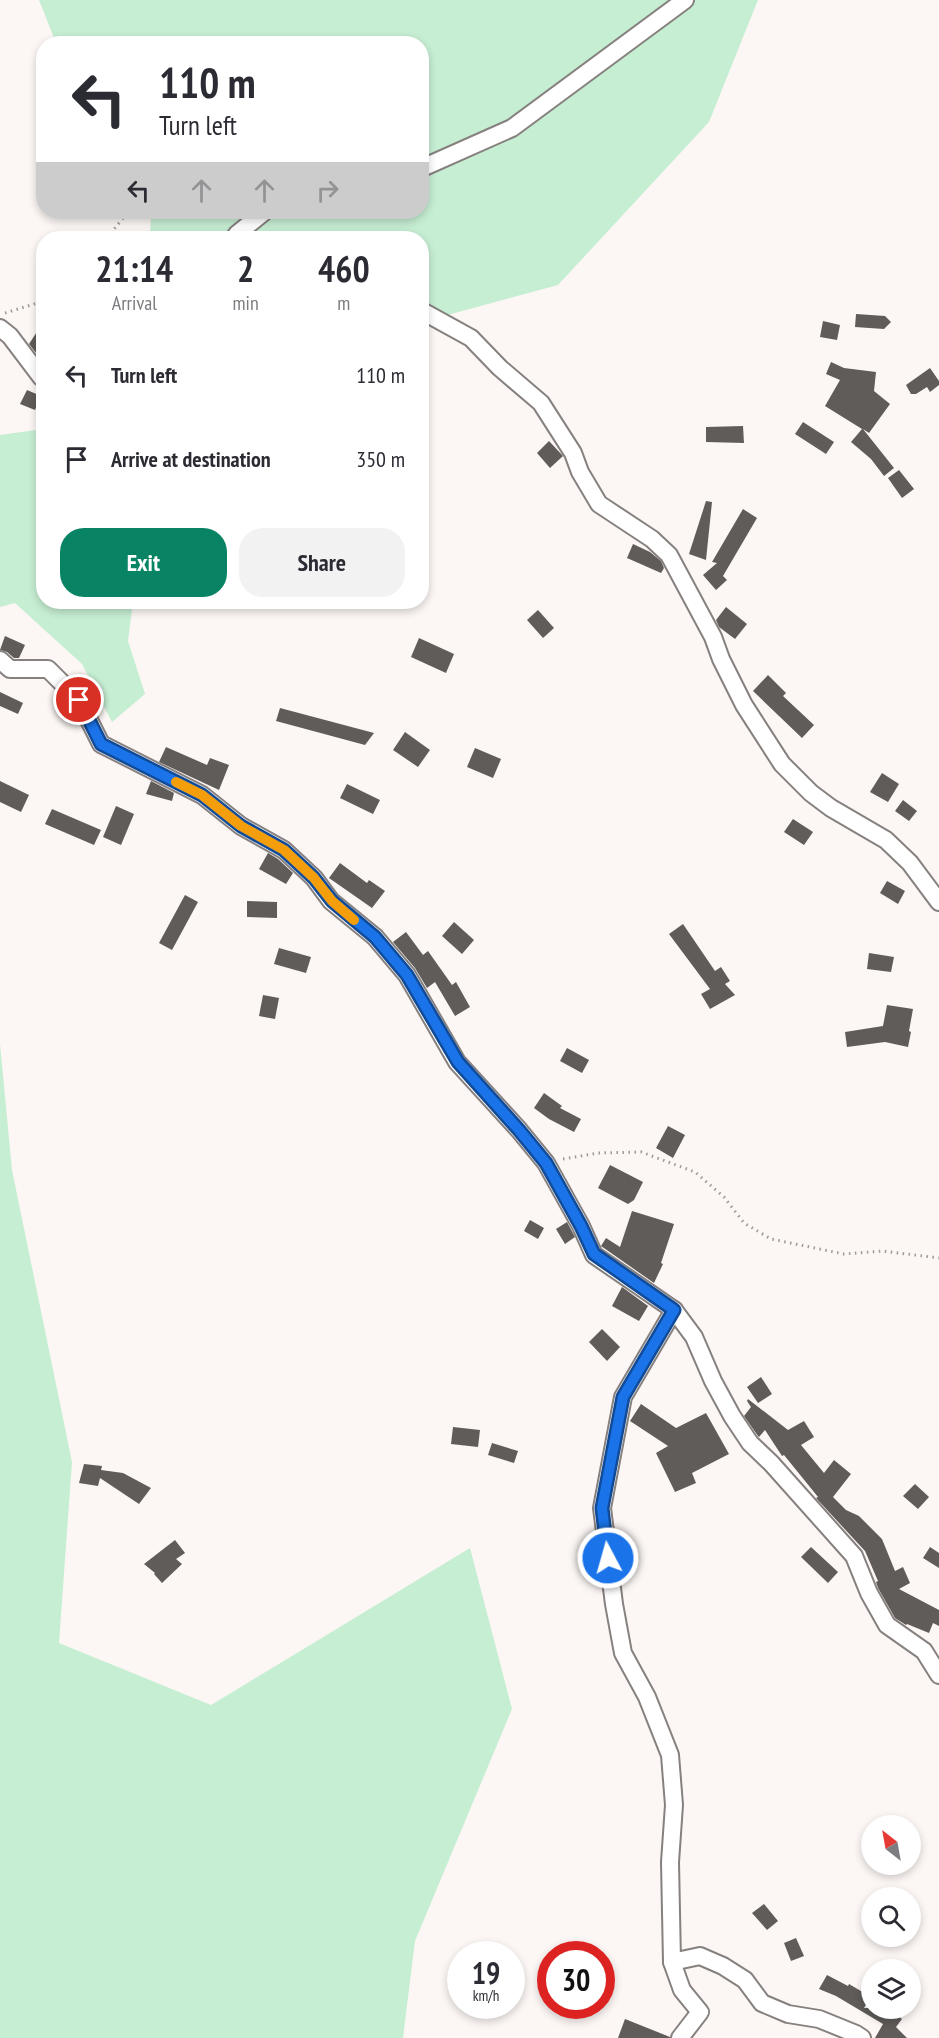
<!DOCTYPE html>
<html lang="en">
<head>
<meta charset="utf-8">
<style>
  body { margin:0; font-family:"PT Sans Narrow",sans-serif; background:#f2f2f3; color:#2b2b33; height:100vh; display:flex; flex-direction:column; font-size:22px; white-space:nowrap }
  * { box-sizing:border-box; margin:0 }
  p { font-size:20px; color:#7c7c81 }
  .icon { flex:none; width:33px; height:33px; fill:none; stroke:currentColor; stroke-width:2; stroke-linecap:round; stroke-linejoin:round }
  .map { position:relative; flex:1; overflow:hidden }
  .drawer { position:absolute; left:36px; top:231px; width:393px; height:378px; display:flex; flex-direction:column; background:#fff; border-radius:24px; box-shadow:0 3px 9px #0003 }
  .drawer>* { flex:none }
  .top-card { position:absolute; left:36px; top:36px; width:393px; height:183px; border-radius:24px; box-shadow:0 3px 9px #0003; background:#fff; color:#2b2b33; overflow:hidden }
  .needle { width:39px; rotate:329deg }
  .controls { position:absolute; left:861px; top:1815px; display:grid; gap:12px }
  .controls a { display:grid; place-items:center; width:60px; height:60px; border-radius:50%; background:#fff; box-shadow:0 3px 9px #0003; font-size:30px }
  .speed { position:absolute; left:447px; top:1941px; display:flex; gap:12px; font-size:30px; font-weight:700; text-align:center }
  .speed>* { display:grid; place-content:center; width:78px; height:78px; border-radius:50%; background:#fff; box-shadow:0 3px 9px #0003; line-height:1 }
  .speed small { font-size:15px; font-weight:400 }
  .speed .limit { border:9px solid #d22; background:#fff; color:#111 }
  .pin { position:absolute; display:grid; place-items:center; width:51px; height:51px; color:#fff; margin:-26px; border:3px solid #fff; border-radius:50%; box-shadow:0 2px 6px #0007 }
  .me { position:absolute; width:66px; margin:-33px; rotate:354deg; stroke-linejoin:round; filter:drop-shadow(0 0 4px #0008) }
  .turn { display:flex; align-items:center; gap:21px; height:126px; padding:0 24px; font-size:27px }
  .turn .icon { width:78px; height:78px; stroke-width:2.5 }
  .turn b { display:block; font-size:42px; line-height:51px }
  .lanes { display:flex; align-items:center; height:57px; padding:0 24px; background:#0003; justify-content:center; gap:30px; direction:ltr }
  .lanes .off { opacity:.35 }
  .eta { display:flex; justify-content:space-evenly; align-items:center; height:102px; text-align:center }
  .eta b { font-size:36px; font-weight:800; line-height:42px }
  .button { display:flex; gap:12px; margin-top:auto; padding:12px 24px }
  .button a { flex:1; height:69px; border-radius:24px; background:#088363; color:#fff; font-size:24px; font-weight:800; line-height:69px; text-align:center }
  .button a+a { background:#f2f2f3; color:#2b2b33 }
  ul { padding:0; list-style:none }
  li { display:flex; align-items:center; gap:18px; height:84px; padding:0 24px }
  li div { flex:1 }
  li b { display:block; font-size:22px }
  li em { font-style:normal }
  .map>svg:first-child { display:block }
  .green { fill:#c6eed3 }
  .building { fill:#5f5c59 }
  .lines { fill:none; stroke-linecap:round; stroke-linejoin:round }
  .street-casing { stroke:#86817f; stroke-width:20 }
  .path { stroke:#9c9997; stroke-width:3; stroke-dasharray:1.5 4.5; stroke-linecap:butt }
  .street { stroke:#fff; stroke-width:16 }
  .route-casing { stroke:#114b97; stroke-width:15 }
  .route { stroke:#1a73e8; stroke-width:10 }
  .slow { stroke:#f59e0b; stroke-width:10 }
</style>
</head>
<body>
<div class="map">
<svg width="939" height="2038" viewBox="0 0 939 2038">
  <rect width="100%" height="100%" fill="#fcf7f4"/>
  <g class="green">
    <path d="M39,0H758L709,122L558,285L422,322V238H150L151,212H422V44L56,43Z"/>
    <path d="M43,429L44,602H133L128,641L145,694L112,722L82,664L15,603L0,607V435Z"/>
    <path d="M0,1044L12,1170L72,1462L59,1643L211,1705L470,1548L512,1709L415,1941L403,2038H0Z"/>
  </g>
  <g class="building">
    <path d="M856,314L885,316L891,322L884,329L855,327Z"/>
    <path d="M44,321V363L29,344Z"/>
    <path d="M823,321L840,325L837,340L820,337Z"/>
    <path d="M831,362L844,368L876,372L874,391L890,404L869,433L863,429L894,468L884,476L871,459L851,442L862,429L825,406L840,380L826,374Z"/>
    <path d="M930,368L939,381V385L930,392L927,387L916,394H911L906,385Z"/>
    <path d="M27,390L41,396L35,410L20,404Z"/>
    <path d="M803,422L834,442L826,454L795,434Z"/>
    <path d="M743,426L744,443L706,442V427Z"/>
    <path d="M549,441L563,456L550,468L537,453Z"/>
    <path d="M899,470L914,489L902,498L888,478Z"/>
    <path d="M706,501L712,502L706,560L689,554Z"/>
    <path d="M743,509L757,518L723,576L727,580L716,590L703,575L717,563L712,562Z"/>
    <path d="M633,544L650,552L661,561L664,568L661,573L627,558Z"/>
    <path d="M726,607L747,624L735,639L719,627L716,620Z"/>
    <path d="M538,610L554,628L543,638L527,620Z"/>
    <path d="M5,636L25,645L19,658H14L7,652L0,650Z"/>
    <path d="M419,638L454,654L446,673L411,657Z"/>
    <path d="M768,675L786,693L783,696L814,725L802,738L753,691Z"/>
    <path d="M0,692L23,703L18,714L0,706Z"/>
    <path d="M280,708L374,733L365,745L276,721Z"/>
    <path d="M405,732L430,750L418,767L393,750Z"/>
    <path d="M166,747L207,765L210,758L229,765L219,790L159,762Z"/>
    <path d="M475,748L501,759L493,778L467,767Z"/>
    <path d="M882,773L899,784L888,802L870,792Z"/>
    <path d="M0,781L29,795L21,812L0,802Z"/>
    <path d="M151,781L174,793L172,801L146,794Z"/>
    <path d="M347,784L380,800L373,814L340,798Z"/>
    <path d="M903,800L917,811L909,821L895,811Z"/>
    <path d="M116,806L134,814L121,845L103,837Z"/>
    <path d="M52,809L101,830L94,845L45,824Z"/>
    <path d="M793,819L813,832L804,845L784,832Z"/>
    <path d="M268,853L278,859L293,873L286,884L259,869Z"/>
    <path d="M340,863L367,883L369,880L385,891L372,908L329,878Z"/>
    <path d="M887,881L905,891L898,904L880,893Z"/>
    <path d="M185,895L198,902L172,950L159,943Z"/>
    <path d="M247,901L277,902V918L247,917Z"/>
    <path d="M454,922L474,940L462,954L442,936Z"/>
    <path d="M683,924L715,971L721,967L730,981L725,984L735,995L710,1009L701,994L710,989L669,934Z"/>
    <path d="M406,932L423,955L428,951L452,985L456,982L470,1007L455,1016L435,982L427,988L415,968L393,942Z"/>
    <path d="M279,948L311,957L306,973L274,964Z"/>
    <path d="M869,953L894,957L891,972L867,969Z"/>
    <path d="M263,995L279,998L275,1019L259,1016Z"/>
    <path d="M887,1005L913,1009L909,1031L911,1032L908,1047L885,1042L847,1047L845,1032L883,1026Z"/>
    <path d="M567,1048L589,1060L582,1073L560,1061Z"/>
    <path d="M544,1093L562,1106L560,1108L581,1119L574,1132L549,1119L534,1108Z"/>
    <path d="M668,1126L685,1135L673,1158L656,1148Z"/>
    <path d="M610,1165L643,1182L634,1200L628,1204L598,1188Z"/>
    <path d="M632,1211L674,1224L661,1263L663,1264L654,1283L601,1246L606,1238L620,1247Z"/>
    <path d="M530,1220L544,1228L538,1239L524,1231Z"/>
    <path d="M567,1222L575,1237L565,1244L556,1229Z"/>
    <path d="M622,1287L648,1306L639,1321L612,1306Z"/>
    <path d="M602,1329L620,1347L607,1361L589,1342Z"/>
    <path d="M761,1377L772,1394L758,1403L747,1387Z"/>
    <path d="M748,1399L788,1430L804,1421L814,1437L801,1445L824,1473L834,1460L851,1474L833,1497L846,1510L859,1516L882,1539L895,1571L903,1567L910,1583L899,1589L939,1610V1626L933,1623L929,1633L907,1624L906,1625L895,1618L878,1588L876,1582L878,1581L865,1551L816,1498L818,1497L784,1455L782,1456L765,1430L759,1437L758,1436L744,1416L751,1407L747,1401Z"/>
    <path d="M641,1404L676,1428L706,1413L729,1454L692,1473L696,1483L675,1492L656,1453L668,1446L630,1421Z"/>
    <path d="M453,1427L480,1430L478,1447L451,1444Z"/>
    <path d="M492,1443L518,1451L514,1463L488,1455Z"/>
    <path d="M84,1464L102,1466L101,1470L123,1473L151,1488L139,1504L100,1478L98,1486L79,1483Z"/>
    <path d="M915,1484L929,1497L918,1509L903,1496Z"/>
    <path d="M175,1540L185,1553L176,1559L182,1564L162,1583L154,1574L155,1573L144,1564Z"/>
    <path d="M811,1547L838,1572L828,1583L801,1557Z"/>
    <path d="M930,1547L939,1553V1568L923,1558Z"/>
    <path d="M764,1904L778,1921L767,1930L752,1913Z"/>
    <path d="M796,1938L804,1956L791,1961L784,1943Z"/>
    <path d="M827,1975L848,1986L849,1984L871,1997L864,2008H888L902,2019L896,2027L907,2038H875L883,2024L836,1996L819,1989Z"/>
    <path d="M625,2019L670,2037V2038H618Z"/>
  </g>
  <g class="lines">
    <g class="street-casing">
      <g id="street">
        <path d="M422,168L512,128L685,0"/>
        <path d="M234,238L237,234L264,212"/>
        <path d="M422,311L471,338L500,368L541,403L573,453L580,472L599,504L652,539L669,555L713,637L721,659L744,705L782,764L811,793L831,808L886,840L910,863L939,902"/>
        <path d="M0,328L10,336L41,377L44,376"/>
        <path d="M0,660L10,669H48L79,700L101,744L202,795L241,826L284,850L314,878L331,901L375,937L407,975L457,1062L519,1130L546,1163L581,1226L594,1255L674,1310L694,1337L713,1381L732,1416L750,1443L771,1463L854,1556L869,1593L887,1625L924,1651L939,1675"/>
        <path d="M674,1310L623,1397L602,1508L614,1604L623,1653L647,1697L670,1755L674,1805L670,1862L672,1962L682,1990L700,2012L680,2038"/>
        <path d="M672,1962L700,1956L723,1966L745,1980L762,2003L788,2014L819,2019L856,2034L862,2038"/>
      </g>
    </g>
    <g class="path">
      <path d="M107,238L127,213"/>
      <path d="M5,313L44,301"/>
      <path d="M563,1159L598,1153L641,1152L695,1172L724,1197L744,1223L771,1239L844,1254L883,1251L939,1258"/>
    </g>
    <use href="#street" class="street"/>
  </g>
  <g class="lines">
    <g class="route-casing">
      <path id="route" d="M79,700L101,744L202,795L241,826L284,850L314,878L332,901L375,937L407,975L458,1062L519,1130L546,1163L581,1226L594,1254L674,1310L623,1397L602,1508L608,1558"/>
    </g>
    <use href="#route" class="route"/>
    <path class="slow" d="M176,782L202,795L241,826L284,850L314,878L332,901L354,920"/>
  </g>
</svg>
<div class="controls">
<a><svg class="needle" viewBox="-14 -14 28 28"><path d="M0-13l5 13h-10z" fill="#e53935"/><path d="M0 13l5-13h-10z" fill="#7c7c81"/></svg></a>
<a><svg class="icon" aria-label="search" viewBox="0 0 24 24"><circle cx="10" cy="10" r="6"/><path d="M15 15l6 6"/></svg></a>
<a><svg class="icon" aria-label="layers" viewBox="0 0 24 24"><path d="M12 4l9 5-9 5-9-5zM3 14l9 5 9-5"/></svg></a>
</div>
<div class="speed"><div>19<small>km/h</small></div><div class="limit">30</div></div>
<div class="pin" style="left:79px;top:700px;background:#d93025"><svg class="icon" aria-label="arrive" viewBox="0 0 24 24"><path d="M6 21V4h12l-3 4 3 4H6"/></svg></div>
<svg class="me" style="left:608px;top:1558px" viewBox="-20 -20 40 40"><circle r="17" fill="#1a73e8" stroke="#fff" stroke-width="3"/><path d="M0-11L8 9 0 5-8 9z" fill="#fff"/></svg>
<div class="top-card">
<div class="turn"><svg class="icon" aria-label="left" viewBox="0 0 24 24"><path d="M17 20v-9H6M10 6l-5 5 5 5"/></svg><div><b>110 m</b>Turn left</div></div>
<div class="lanes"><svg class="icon" aria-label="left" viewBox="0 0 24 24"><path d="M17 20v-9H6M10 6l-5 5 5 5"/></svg><svg class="icon off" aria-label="ahead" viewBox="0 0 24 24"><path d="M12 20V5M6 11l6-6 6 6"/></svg><svg class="icon off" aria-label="ahead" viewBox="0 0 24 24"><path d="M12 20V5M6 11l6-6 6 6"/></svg><svg class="icon off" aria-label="right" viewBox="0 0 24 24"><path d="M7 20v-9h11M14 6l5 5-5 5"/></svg></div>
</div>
<section class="drawer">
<div class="eta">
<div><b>21:14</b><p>Arrival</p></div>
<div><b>2</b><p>min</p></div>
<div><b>460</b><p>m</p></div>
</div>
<ul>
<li><svg class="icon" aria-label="left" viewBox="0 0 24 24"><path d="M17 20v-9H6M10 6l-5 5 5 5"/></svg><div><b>Turn left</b></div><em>110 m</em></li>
<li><svg class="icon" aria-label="arrive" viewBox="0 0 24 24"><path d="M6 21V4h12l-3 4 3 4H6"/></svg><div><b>Arrive at destination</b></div><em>350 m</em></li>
</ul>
<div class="button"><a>Exit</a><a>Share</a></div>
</section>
</div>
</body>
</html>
